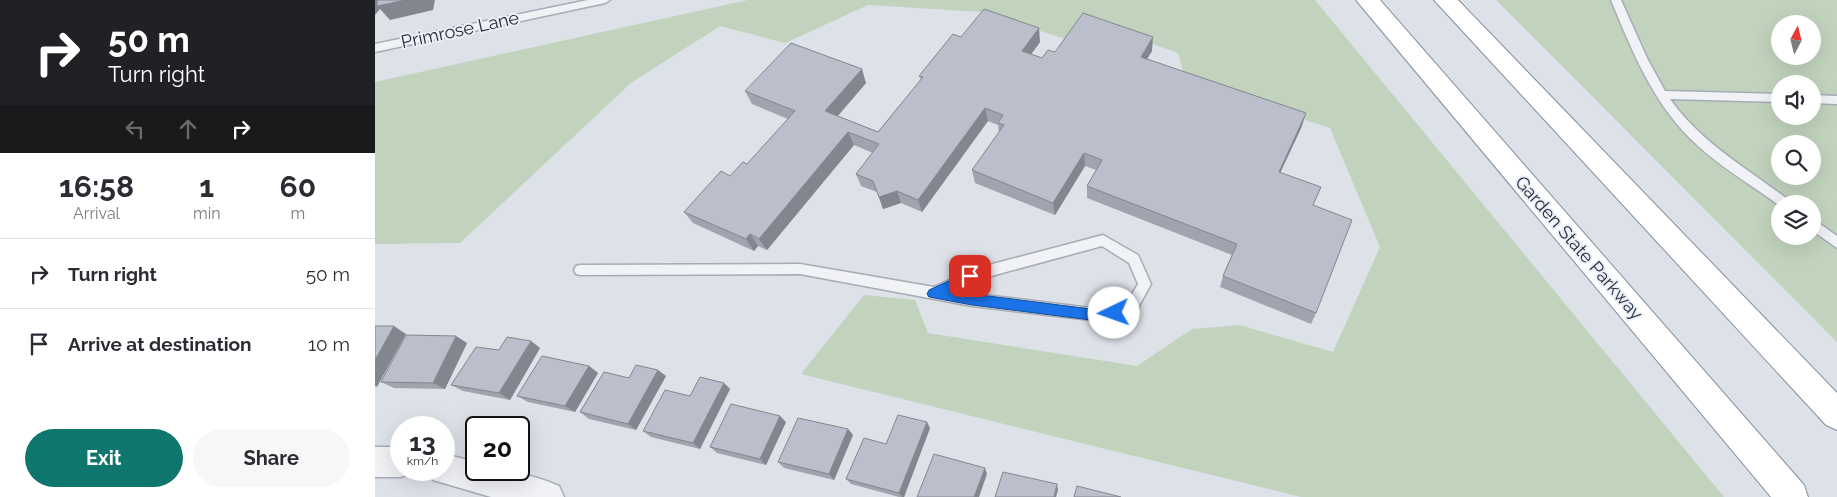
<!DOCTYPE html>
<html lang="en">
<head>
<meta charset="utf-8">
<style>
  body { margin:0; font-family:Raleway,sans-serif; background:#f7f7f7; color:#2b2b33; height:100vh; display:flex; flex-direction:column; font-size:19px; white-space:nowrap }
  * { box-sizing:border-box; margin:0 }
  p { font-size:16px; color:#7c7c81 }
  .icon { flex:none; width:28px; height:28px; fill:none; stroke:currentColor; stroke-width:2; stroke-linecap:round; stroke-linejoin:round }
  .map { position:relative; flex:1; overflow:hidden }
  .sheet { display:flex; flex-direction:column; background:#fff; width:375px }
  .sheet>* { flex:none }
  .hud { background:#202124; color:#fff; overflow:hidden }
  .needle { width:32px; rotate:7deg }
  .tools { position:absolute; left:1396px; top:15px; display:grid; gap:10px }
  .tools a { display:grid; place-items:center; width:50px; height:50px; border-radius:50%; background:#fff; box-shadow:0 5px 20px #0002; font-size:25px }
  .speed { position:absolute; left:15px; top:416px; display:flex; gap:10px; font-size:25px; font-weight:700; text-align:center }
  .speed>* { display:grid; place-content:center; width:65px; height:65px; border-radius:50%; background:#fff; box-shadow:0 5px 20px #0002; line-height:1 }
  .speed small { font-size:12px; font-weight:400 }
  .speed .limit { border:2px solid #111; border-radius:8px; background:#fff; color:#111 }
  .pin { position:absolute; display:grid; place-items:center; width:42px; height:42px; color:#fff; margin:-21px; border-radius:10px; box-shadow:0 2px 8px #0006 }
  .me { position:absolute; width:55px; margin:-28px; rotate:267deg; stroke-linejoin:round; filter:drop-shadow(0 0 4px #0008) }
  .turn { display:flex; align-items:center; gap:18px; height:105px; padding:0 25px; font-size:22px }
  .turn .icon { width:65px; height:65px; stroke-width:2.5 }
  .turn b { display:block; font-size:35px; line-height:42px }
  .lanes { display:flex; align-items:center; height:48px; padding:0 25px; background:#0003; justify-content:center; gap:25px; direction:ltr }
  .lanes .off { opacity:.35 }
  .eta { display:flex; justify-content:space-evenly; align-items:center; height:85px; text-align:center }
  .eta b { font-size:30px; font-weight:700; line-height:35px }
  .button { display:flex; gap:10px; margin-top:auto; padding:10px 25px }
  .button a { flex:1; height:58px; border-radius:30px; background:#0f766e; color:#fff; font-size:20px; font-weight:700; line-height:58px; text-align:center }
  .button a+a { background:#f7f7f7; color:#2b2b33 }
  ul { padding:0; list-style:none }
  li { display:flex; align-items:center; gap:15px; height:70px; padding:0 25px; border-top:1px solid #e1e1e2 }
  li div { flex:1 }
  li b { display:block; font-size:19px }
  li em { font-style:normal }
  main { display:flex; flex:1; min-height:0 }
  .map>svg:first-child { display:block }
  .green { fill:#c1d3bd; fill-rule:evenodd }
  .lines { fill:none; stroke-linecap:round; stroke-linejoin:round }
  .lane-casing { stroke:#a6abb6; stroke-width:3 }
  .street-casing { stroke:#a6abb6; stroke-width:3 }
  .highway-casing { stroke:#838da0; stroke-width:2 }
  .lane { fill:#f0f2f6; fill-rule:evenodd }
  .street { fill:#f0f2f6; fill-rule:evenodd }
  .highway { fill:#fff; fill-rule:evenodd }
  .wall { fill:#a0a4af }
  .shaded-wall { fill:#82868e }
  .building { fill:#babfcb; stroke:#82868e }
  .route { fill:#1a73e8; stroke:#114b97 }
  .labels { text-anchor:middle; stroke-width:4; stroke-linejoin:round; paint-order:stroke }
  .street-label { font-size:18px; fill:#252d40; stroke:#ecf0f6 }
</style>
</head>
<body>
<main>
<section class="sheet">
<div class="hud">
<div class="turn"><svg class="icon" aria-label="right" viewBox="0 0 24 24"><path d="M7 20v-9h11M14 6l5 5-5 5"/></svg><div><b>50 m</b>Turn right</div></div>
<div class="lanes"><svg class="icon off" aria-label="left" viewBox="0 0 24 24"><path d="M17 20v-9H6M10 6l-5 5 5 5"/></svg><svg class="icon off" aria-label="ahead" viewBox="0 0 24 24"><path d="M12 20V5M6 11l6-6 6 6"/></svg><svg class="icon" aria-label="right" viewBox="0 0 24 24"><path d="M7 20v-9h11M14 6l5 5-5 5"/></svg></div>
</div>
<div class="eta">
<div><b>16:58</b><p>Arrival</p></div>
<div><b>1</b><p>min</p></div>
<div><b>60</b><p>m</p></div>
</div>
<ul>
<li><svg class="icon" aria-label="right" viewBox="0 0 24 24"><path d="M7 20v-9h11M14 6l5 5-5 5"/></svg><div><b>Turn right</b></div><em>50 m</em></li>
<li><svg class="icon" aria-label="arrive" viewBox="0 0 24 24"><path d="M6 21V4h12l-3 4 3 4H6"/></svg><div><b>Arrive at destination</b></div><em>10 m</em></li>
</ul>
<div class="button"><a>Exit</a><a>Share</a></div>
</section>
<div class="map">
<svg width="1462" height="497" viewBox="0 0 1462 497">
  <rect width="100%" height="100%" fill="#dde1e8"/>
  <g class="green">
    <path d="M373,0H940L1349,497H926L426,374L489,295L540,300L553,333L762,366L817,329L864,325L958,352L1005,247L955,128L811,82L803,53L709,19L693,40L607,12L493,5L410,43L345,26L256,83L85,243L0,244V82Z"/>
    <path d="M1121,0H1462V342ZM1405,24H1438V56H1405ZM1405,84H1438V116H1405ZM1405,144H1438V176H1405ZM1405,204H1438V236H1405Z"/>
  </g>
  <g class="lines">
    <g class="lane-casing">
      <g id="lane">
        <path d="M213,0H235L230,3L0,52V44Z"/>
        <path d="M1236,0H1246L1272,58L1290,91L1405,94V102L1295,99C1326,143 1373,169 1415,201L1417,204H1405V206C1378,186 1347,168 1322,145C1279,106 1258,53 1236,0Z"/>
        <path d="M1438,95L1462,96V104L1438,103Z"/>
        <path d="M1438,219L1462,236V248L1438,231Z"/>
        <path d="M728,235L763,255L776,284L759,315L754,317L724,321L597,306L425,274L205,275L201,274L199,270L201,266L205,265L425,264L559,287L595,270ZM727,246L754,263L763,284L750,306L724,309L577,291L598,281Z"/>
      </g>
    </g>
    <g class="street-casing">
      <g id="street">
        <path d="M0,447H26V470H38L37,473L26,477H0Z"/>
        <path d="M69,454L101,462V470C132,470 156,474 184,486L189,497H116L58,480L54,470H69Z"/>
      </g>
    </g>
    <g class="highway-casing">
      <g id="highway">
        <path d="M981,0H1005L1429,485L1433,497H1396Z"/>
        <path d="M1059,0H1083L1462,393V430L1451,425Z"/>
      </g>
    </g>
    <use href="#lane" class="lane"/>
    <use href="#street" class="street"/>
    <use href="#highway" class="highway"/>
  </g>
  <g class="wall">
    <path d="M586,37L665,42L656,54L667,58L680,52L777,51L772,59L927,126L905,173L938,205L941,313L936,324L845,287L848,276L857,255L712,198V186L721,170L710,166L680,215L600,183L597,170L624,132L623,125L613,121L547,212L526,203L508,209L502,192L486,186L481,174L498,153L479,145L392,250L383,246L379,251L318,223L309,212L355,176L372,164L413,119L377,104L370,91L491,83L462,116L503,132L546,80L544,76Z"/>
    <path d="M92,343L70,389L19,388L6,382Z"/>
    <path d="M165,348L135,400L88,391L76,385L124,350Z"/>
    <path d="M214,366L223,373L200,412L153,402L142,396Z"/>
    <path d="M291,376L261,430L214,419L205,412L254,378Z"/>
    <path d="M349,383L355,389L325,449L276,437L268,431L315,396Z"/>
    <path d="M411,422L391,465L342,453L335,447Z"/>
    <path d="M555,428L529,497H524L476,484L471,479L511,444Z"/>
    <path d="M473,429L478,435L459,480L409,468L403,462Z"/>
  </g>
  <g class="shaded-wall">
    <path d="M0,0H60L58,10L15,20L5,9L0,15Z"/>
    <path d="M664,28L665,42L649,64L647,51Z"/>
    <path d="M778,37L777,51L765,70L766,57Z"/>
    <path d="M487,69L491,83L456,124L450,111Z"/>
    <path d="M610,108L613,121L547,212L543,200Z"/>
    <path d="M931,113L927,126L900,184L904,172Z"/>
    <path d="M473,132L479,145L392,250L384,239Z"/>
    <path d="M709,153L710,166L680,215L678,203Z"/>
    <path d="M522,191L526,203L508,209L504,197Z"/>
    <path d="M375,234L383,246L379,251L371,239Z"/>
    <path d="M19,326L31,334L2,387L0,386V360Z"/>
    <path d="M81,336L92,343L70,389L58,383Z"/>
    <path d="M156,341L165,348L135,400L124,393Z"/>
    <path d="M214,366L223,373L200,412L190,406Z"/>
    <path d="M283,370L291,376L261,430L253,424Z"/>
    <path d="M349,383L355,389L325,449L318,443Z"/>
    <path d="M405,416L411,422L391,465L385,459Z"/>
    <path d="M552,422L555,428L529,497H527L524,493Z"/>
    <path d="M473,429L478,435L459,480L454,474Z"/>
    <path d="M610,468L612,474L604,497H599Z"/>
    <path d="M682,484L683,490L681,497H679Z"/>
  </g>
  <g class="building">
    <path d="M2,0H31L2,6Z"/>
    <path d="M609,9L664,28L647,51L667,58L673,50L680,52L708,13L778,37L766,57L931,113L904,172L946,187L938,205L977,220L941,313L848,276L862,244L712,186L727,160L709,153L678,203L597,170L629,125L623,123L628,115L610,108L543,200L522,191L504,197L498,181L481,174L504,144L473,132L384,239L375,234L371,239L309,212L346,171L355,176L368,162L372,164L420,111L370,91L416,43L487,69L450,111L503,132L548,77L544,76L578,34L586,37Z"/>
    <path d="M0,326H19L0,360Z"/>
    <path d="M31,335L81,336L58,383L6,382Z"/>
    <path d="M132,337L156,341L124,393L76,385L101,347L124,350Z"/>
    <path d="M167,356L214,366L190,406L142,396Z"/>
    <path d="M261,365L283,370L253,424L205,412L229,372L254,378Z"/>
    <path d="M325,377L349,383L318,443L268,431L290,390L315,396Z"/>
    <path d="M356,404L405,416L385,459L335,447Z"/>
    <path d="M523,415L552,422L524,493L471,479L489,438L511,444Z"/>
    <path d="M423,418L473,429L454,474L403,462Z"/>
    <path d="M559,454L610,468L599,497H542Z"/>
    <path d="M628,472L682,484L679,497H620Z"/>
    <path d="M702,486L746,497H699Z"/>
  </g>
  <path class="route" d="M595,271L599,272L601,276L599,279L574,291L724,310L739,308L743,309L745,313L743,317L724,321L597,305L554,297L552,294L554,290Z"/>
  <g class="labels">
    <g class="street-label">
      <text transform="translate(85 30) rotate(-12)" y="6">Primrose Lane</text>
      <text transform="translate(1204 248) rotate(49)" y="6">Garden State Parkway</text>
    </g>
  </g>
</svg>
<div class="tools">
<a><svg class="needle" viewBox="-14 -14 28 28"><path d="M0-13l5 13h-10z" fill="#e53935"/><path d="M0 13l5-13h-10z" fill="#7c7c81"/></svg></a>
<a><svg class="icon" aria-label="sound" viewBox="0 0 24 24"><path d="M4 9h4l5-4v14l-5-4H4zM17 9q2 3 0 6"/></svg></a>
<a><svg class="icon" aria-label="search" viewBox="0 0 24 24"><circle cx="10" cy="10" r="6"/><path d="M15 15l6 6"/></svg></a>
<a><svg class="icon" aria-label="layers" viewBox="0 0 24 24"><path d="M12 4l9 5-9 5-9-5zM3 14l9 5 9-5"/></svg></a>
</div>
<div class="speed"><div>13<small>km/h</small></div><div class="limit">20</div></div>
<div class="pin" style="left:595px;top:276px;background:#d93025"><svg class="icon" aria-label="arrive" viewBox="0 0 24 24"><path d="M6 21V4h12l-3 4 3 4H6"/></svg></div>
<svg class="me" style="left:739px;top:313px" viewBox="-20 -20 40 40"><circle r="19" fill="#fff"/><path d="M0-13L10 11 0 6-10 11z" fill="#1a73e8"/></svg>
</div>
</main>
</body>
</html>
